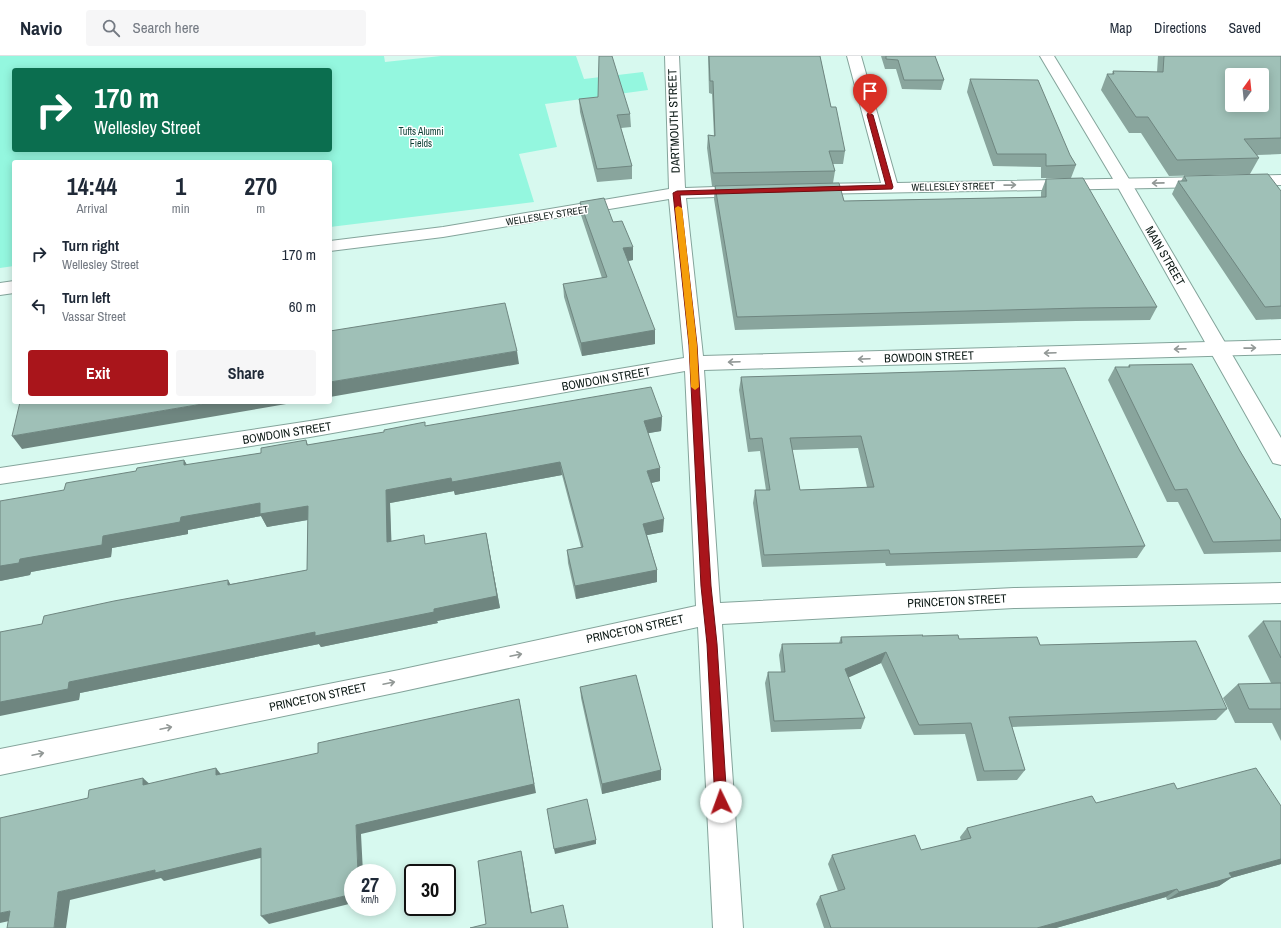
<!DOCTYPE html>
<html lang="en">
<head>
<meta charset="utf-8">
<style>
  body { margin:0; font-family:"Archivo Narrow",sans-serif; background:#f6f6f7; color:#1f2937; height:100vh; display:flex; flex-direction:column; font-size:15px; white-space:nowrap }
  * { box-sizing:border-box; margin:0 }
  p { font-size:13px; color:#747a83 }
  .icon { flex:none; width:22px; height:22px; fill:none; stroke:currentColor; stroke-width:2; stroke-linecap:round; stroke-linejoin:round }
  .map { position:relative; flex:1; overflow:hidden }
  .sheet { position:absolute; left:12px; top:104px; width:320px; height:244px; display:flex; flex-direction:column; background:#fff; border-radius:4px; box-shadow:0 2px 10px #0003 }
  .sheet>* { flex:none }
  .banner { position:absolute; left:12px; top:12px; width:320px; height:84px; border-radius:4px; box-shadow:0 2px 10px #0003; background:#0b6e4f; color:#fff; overflow:hidden }
  .needle { width:26px; rotate:15deg }
  .buttons { position:absolute; left:1225px; top:12px; display:grid; gap:8px }
  .buttons a { display:grid; place-items:center; width:44px; height:44px; border-radius:4px; background:#fff; box-shadow:0 2px 10px #0003; font-size:20px }
  .speed { position:absolute; left:344px; top:808px; display:flex; gap:8px; font-size:20px; font-weight:700; text-align:center }
  .speed>* { display:grid; place-content:center; width:52px; height:52px; border-radius:50%; background:#fff; box-shadow:0 2px 10px #0003; line-height:1 }
  .speed small { font-size:10px; font-weight:400 }
  .speed .limit { border:2px solid #111; border-radius:6px; background:#fff; color:#111 }
  .pin { position:absolute; display:grid; place-items:center; width:34px; height:34px; color:#fff; margin:-41px -17px; border-radius:50% 50% 50% 0; rotate:-45deg; box-shadow:0 0 4px #0007 }
  .pin .icon { rotate:45deg }
  .me { position:absolute; width:44px; margin:-22px; rotate:357deg; stroke-linejoin:round; filter:drop-shadow(0 0 3px #0008) }
  .turn { display:flex; align-items:center; gap:14px; height:84px; padding:0 16px; font-size:18px }
  .turn .icon { width:52px; height:52px; stroke-width:2.5 }
  .turn b { display:block; font-size:28px; line-height:34px }
  .eta { display:flex; justify-content:space-evenly; align-items:center; height:68px; text-align:center }
  .eta b { font-size:24px; font-weight:700; line-height:28px }
  .action { display:flex; gap:8px; margin-top:auto; padding:8px 16px }
  .action a { flex:1; height:46px; border-radius:4px; background:#a9151b; color:#fff; font-size:16px; font-weight:700; line-height:46px; text-align:center }
  .action a+a { background:#f6f6f7; color:#1f2937 }
  ul { padding:0; list-style:none }
  li { display:flex; align-items:center; gap:12px; height:52px; padding:0 16px }
  li div { flex:1 }
  li b { display:block; font-size:15px }
  li em { font-style:normal }
  header { display:flex; align-items:center; gap:24px; box-sizing:border-box; height:56px; padding:0 20px; background:#fff; border-bottom:1px solid #e0e1e3 }
  header strong { font-size:19px }
  nav { display:flex; gap:22px; margin-inline-start:auto; font-size:14px }
  .search { width:280px; height:36px; background:#f6f6f7; display:flex; align-items:center; gap:10px; box-sizing:border-box; padding:0 14px; border-radius:4px; color:#747a83; font-size:15px }
  .map>svg:first-child { display:block }
  .green { fill:#94f7df; fill-rule:evenodd }
  .lines { fill:none; stroke-linecap:round; stroke-linejoin:round }
  .street-casing { stroke:#84a49b; stroke-width:2 }
  .secondary-casing { stroke:#84a49b; stroke-width:2 }
  .street { fill:#fff; fill-rule:evenodd }
  .secondary { fill:#fff; fill-rule:evenodd }
  .wall { fill:#89a59d; fill-rule:evenodd }
  .shaded-wall { fill:#6f8680 }
  .building { fill:#9fc0b7; stroke:#6f8680; fill-rule:evenodd }
  .oneway { stroke:#929896 }
  .route { fill:#a9151b; stroke:#6e0e12 }
  .slow { fill:#f59e0b }
  .labels { text-anchor:middle; stroke-width:3; stroke-linejoin:round; paint-order:stroke }
  .far-park-label { font-size:10px; fill:#0b3d33; stroke:#fff }
  .far-street-label { font-size:10px; fill:#0d1a16; stroke:#fff }
  .street-label { font-size:12px; fill:#0d1a16; stroke:#fff }
</style>
</head>
<body>
<header>
<strong>Navio</strong>
<div class="search"><svg class="icon" aria-label="search" viewBox="0 0 24 24"><circle cx="10" cy="10" r="6"/><path d="M15 15l6 6"/></svg>Search here</div>
<nav><a>Map</a><a>Directions</a><a>Saved</a></nav>
</header>
<div class="map">
<svg width="1281" height="872" viewBox="0 0 1281 872">
  <rect width="100%" height="100%" fill="#d7f9ef"/>
  <path class="green" d="M0,0H384L385,6L441,0H576L584,23L643,16L648,34L545,48L557,91L519,98L534,146L330,171V106H14V210L0,212ZM14,14H330V94H14Z"/>
  <g class="lines">
    <g class="street-casing">
      <g id="street">
        <path d="M665,0H679L685,132L745,130L751,132L753,135L751,138L745,140L686,142L703,300L1281,284V298L704,314L720,547L1014,532L1281,527V547L1014,552L722,568L743,872H713L698,571L399,636L0,719V693L399,614L696,550L685,315L310,381L0,428V412L310,365L684,302L669,143L443,181L330,195V185L443,171L669,133Z"/>
        <path d="M847,0H861L897,127L1209,121L1215,123L1217,126L1215,129L1209,131L811,138L805,136L803,133L805,130L811,128L881,127Z"/>
        <path d="M1281,119V129L1243,130L1237,128L1235,125L1237,122L1243,120Z"/>
        <path d="M14,225V237L0,239V227Z"/>
      </g>
    </g>
    <g class="secondary-casing">
      <path id="secondary" d="M1040,0H1054L1132,128L1281,382V409L1273,407L1116,128Z"/>
    </g>
    <use href="#street" class="street"/>
    <use href="#secondary" class="secondary"/>
  </g>
  <g class="wall">
    <path d="M708,0H820L831,51L845,95L843,108H833L835,115L833,127L844,145L1041,141V136L1046,123L1157,251L1150,264L1076,265L735,274L714,143L715,130H712L707,92L708,79L714,80L712,38L709,37Z"/>
    <path d="M881,0H935L944,24L941,34L902,33L896,13H885Z"/>
    <path d="M1158,0H1281V98L1257,99L1259,102L1250,118L1169,120L1141,77H1129L1101,34L1107,18H1112L1113,15L1157,16Z"/>
    <path d="M970,23L1070,99L1076,109L1071,122H1041V111L993,110L967,36Z"/>
    <path d="M579,43L630,58L631,71L621,72L632,110V123L597,126L580,56Z"/>
    <path d="M1184,120L1281,135V263L1256,264L1172,138L1178,125H1181Z"/>
    <path d="M580,146L613,166L633,204L628,205L655,288L582,300L564,241L563,228L602,222L581,159Z"/>
    <path d="M1129,309L1240,395L1281,464V496L1204,498L1178,446H1167L1108,324L1115,311H1128Z"/>
    <path d="M741,321L1145,490L1137,502L886,510L885,507L762,511L753,447L755,434H766L760,395L748,396L739,334ZM858,392L867,431L800,434L792,394Z"/>
    <path d="M662,361L661,375L648,377L660,425L651,427L663,476L647,479L657,514V526L576,543L568,507L567,494L581,491L562,419L455,439L454,435L390,447L391,485L427,488L486,477L500,552L437,565L438,567L321,591L319,588L80,637L79,644L42,568L231,528L307,514L308,464L267,471L261,460L188,474V478L112,492L111,501L31,516L30,519L0,525L136,415L184,404L187,409L261,397L306,384L308,389L426,370Z"/>
    <path d="M1263,565H1281V685L1272,667H1235L1223,642L1238,628L1271,627L1248,580Z"/>
    <path d="M922,580L1040,589L1227,653L1216,664L1012,671L1025,714L1017,724L977,725L965,678L914,679L881,607L848,621L865,662L861,673L771,676L765,627L768,616H781L779,599L782,588L839,587L841,581Z"/>
    <path d="M580,631L661,714V724L602,738L581,642Z"/>
    <path d="M1177,733L1281,750V808L1231,822L1219,830L1167,844L1166,841L1056,872H824L816,848L820,840L838,835L828,808L832,799L921,794L961,785L960,781L967,772Z"/>
  </g>
  <g class="shaded-wall">
    <path d="M633,191V204L623,206V192Z"/>
    <path d="M655,274V288L582,300L581,287Z"/>
    <path d="M517,295L519,308L330,341V326Z"/>
    <path d="M214,346H298L22,393L12,380Z"/>
    <path d="M662,361L661,375L644,378V365Z"/>
    <path d="M184,404L192,417L184,409Z"/>
    <path d="M560,406L562,419L455,439L454,435L390,447L392,499L387,486L386,434L451,422Z"/>
    <path d="M660,412V425L647,428V415Z"/>
    <path d="M260,447L308,450L313,463L267,471L261,460L188,474V478L112,492L111,501L31,516L30,519L0,525V510L20,503L103,480L181,461Z"/>
    <path d="M664,463L663,476L643,480V468Z"/>
    <path d="M486,477L500,552L437,565L438,567L321,591L319,588L80,637L79,644L0,660V646L69,626L315,576L434,553Z"/>
    <path d="M657,514V526L576,543L575,530Z"/>
    <path d="M228,524L235,536L228,529Z"/>
    <path d="M886,596L881,607L841,625L845,613Z"/>
    <path d="M519,643L536,737L361,778L363,817H358L356,769Z"/>
    <path d="M216,712L224,722L216,719Z"/>
    <path d="M661,714V724L602,738V728Z"/>
    <path d="M143,722L153,731L143,729Z"/>
    <path d="M596,784V788L555,798L554,793Z"/>
    <path d="M261,792L269,800L164,825L161,822L70,844L66,872H54L58,836L155,814Z"/>
    <path d="M521,795L523,804L533,865L531,857Z"/>
    <path d="M1281,803V808L1231,822L1219,830L1167,844L1179,836L1229,817Z"/>
    <path d="M1177,833L1166,841L1056,872H1037Z"/>
    <path d="M353,838V847L269,868L261,860Z"/>
    <path d="M10,855L23,862L0,867V857Z"/>
  </g>
  <g class="building">
    <path d="M599,0H612L630,58L617,59L632,110L597,113L579,43L598,41Z"/>
    <path d="M709,0H820L831,51H836L845,95H829L835,115L713,117L708,79L715,80L713,25H710Z"/>
    <path d="M886,0H935L944,24H904L898,4L886,3Z"/>
    <path d="M1164,0H1281V82L1244,83L1259,102L1177,104L1148,61H1136L1107,18H1114L1113,15L1163,16ZM1232,19H1262V49H1232Z"/>
    <path d="M970,23L1038,24L1070,99L1076,109L1046,110V98H997Z"/>
    <path d="M1268,118L1281,135V250L1265,251L1178,125H1187L1184,120Z"/>
    <path d="M1083,122L1157,251L1082,252L737,261L715,130L839,127L844,145L1046,141V123Z"/>
    <path d="M604,142L613,166L622,165L633,191L623,192L655,274L581,287L563,228L607,221L580,146Z"/>
    <path d="M505,247L517,295L330,326V275Z"/>
    <path d="M1192,308L1240,395L1281,464V484L1213,486L1187,433L1175,434L1115,311H1130L1129,309Z"/>
    <path d="M1065,312L1145,490L890,498L889,494L764,499L755,434H770L762,382L750,383L741,321ZM861,380L874,431L800,434L790,382Z"/>
    <path d="M651,331L662,361L644,365L660,412L647,415L664,463L643,468L657,514L575,530L567,494L583,491L560,406L452,426L451,422L386,434L387,486L424,479L425,488L486,477L497,540L434,553V556L315,580V576L69,626L68,633L0,646V576L42,568L44,560L114,545L228,524V529L307,514L308,450L260,458V447L181,461L180,466L103,480L102,489L20,503L19,507L0,510V445L64,434L66,427L136,415L137,412L184,404V409L261,397V392L306,384L307,389L384,376V374L425,366V370Z"/>
    <path d="M20,346H214L12,380Z"/>
    <path d="M1263,565H1281V602Z"/>
    <path d="M923,579L922,580L958,579L959,583L1037,581L1040,589L1196,585L1227,653L1009,661L1025,714L984,715L971,667L919,669L886,596L845,613L865,662L774,665L768,616H785L782,588L842,587L841,581Z"/>
    <path d="M636,619L661,714L602,728L580,631Z"/>
    <path d="M1281,627V653H1249L1238,628Z"/>
    <path d="M519,643L534,728L356,769L358,817H353V838L261,860V792L155,817V814L58,836L54,872H7L10,855L0,857V762L88,742L89,734L143,722V729L216,712V719L318,697V687Z"/>
    <path d="M1256,712L1281,750V803L1229,817L1232,821L1179,836L1177,833L1037,872H831L820,840L845,833L832,799L915,779L921,794L971,782L967,772L1092,740L1096,747L1174,727L1177,733Z"/>
    <path d="M587,743L596,784L554,793L547,753Z"/>
    <path d="M521,795L531,857L563,849L568,872H470L486,868L478,805Z"/>
  </g>
  <defs><path id="oneway-shaft" d="M-6 0H5M1.5-3L5.5 0L1.5 3" fill="none" stroke-width="1.6" stroke-linecap="round" stroke-linejoin="round"/></defs>
  <g class="oneway">
    <use href="#oneway-shaft" transform="translate(1158 127) rotate(179)"/>
    <use href="#oneway-shaft" transform="translate(1010 129) rotate(-1)"/>
    <use href="#oneway-shaft" transform="translate(1250 292) rotate(-1)"/>
    <use href="#oneway-shaft" transform="translate(1180 293) rotate(178)"/>
    <use href="#oneway-shaft" transform="translate(1050 297) rotate(178)"/>
    <use href="#oneway-shaft" transform="translate(864 303) rotate(178)"/>
    <use href="#oneway-shaft" transform="translate(734 306) rotate(178)"/>
    <use href="#oneway-shaft" transform="translate(516 599) rotate(-12)"/>
    <use href="#oneway-shaft" transform="translate(389 627) rotate(-12)"/>
    <use href="#oneway-shaft" transform="translate(166 672) rotate(-12)"/>
    <use href="#oneway-shaft" transform="translate(38 698) rotate(-12)"/>
  </g>
  <path class="route" d="M868,57L873,59L893,131L892,133L680,139L697,289L711,530L717,588L727,746L725,750L721,751L717,750L715,746L707,588L701,530L689,289L673,137L677,135L886,129L867,59Z"/>
  <path class="slow" d="M678,150L682,152L697,289L699,331L695,334L691,331L689,289L675,152Z"/>
  <g class="labels">
    <g class="far-park-label">
      <text x="421" y="79">Tufts Alumni<tspan x="421" dy="12">Fields</tspan></text>
    </g>
    <g class="far-street-label">
      <text transform="translate(953 130) rotate(-1)" y="4">WELLESLEY STREET</text>
      <text transform="translate(547 159) rotate(-9)" y="4">WELLESLEY STREET</text>
    </g>
    <g class="street-label">
      <text transform="translate(674 65) rotate(-92)" y="4">DARTMOUTH STREET</text>
      <text transform="translate(1165 200) rotate(60)" y="4">MAIN STREET</text>
      <text transform="translate(929 301) rotate(-2)" y="4">BOWDOIN STREET</text>
      <text transform="translate(606 323) rotate(-10)" y="4">BOWDOIN STREET</text>
      <text transform="translate(287 377) rotate(-9)" y="4">BOWDOIN STREET</text>
      <text transform="translate(957 545) rotate(-3)" y="4">PRINCETON STREET</text>
      <text transform="translate(635 573) rotate(-12)" y="4">PRINCETON STREET</text>
      <text transform="translate(318 641) rotate(-12)" y="4">PRINCETON STREET</text>
    </g>
  </g>
</svg>
<div class="buttons">
<a><svg class="needle" viewBox="-14 -14 28 28"><path d="M0-13l5 13h-10z" fill="#e53935"/><path d="M0 13l5-13h-10z" fill="#747a83"/></svg></a>
</div>
<div class="speed"><div>27<small>km/h</small></div><div class="limit">30</div></div>
<div class="pin" style="left:870px;top:59px;background:#d93025"><svg class="icon" aria-label="arrive" viewBox="0 0 24 24"><path d="M6 21V4h12l-3 4 3 4H6"/></svg></div>
<svg class="me" style="left:721px;top:746px" viewBox="-20 -20 40 40"><circle r="19" fill="#fff"/><path d="M0-13L10 11 0 6-10 11z" fill="#a9151b"/></svg>
<div class="banner">
<div class="turn"><svg class="icon" aria-label="right" viewBox="0 0 24 24"><path d="M7 20v-9h11M14 6l5 5-5 5"/></svg><div><b>170 m</b>Wellesley Street</div></div>
</div>
<section class="sheet">
<div class="eta">
<div><b>14:44</b><p>Arrival</p></div>
<div><b>1</b><p>min</p></div>
<div><b>270</b><p>m</p></div>
</div>
<ul>
<li><svg class="icon" aria-label="right" viewBox="0 0 24 24"><path d="M7 20v-9h11M14 6l5 5-5 5"/></svg><div><b>Turn right</b><p>Wellesley Street</p></div><em>170 m</em></li>
<li><svg class="icon" aria-label="left" viewBox="0 0 24 24"><path d="M17 20v-9H6M10 6l-5 5 5 5"/></svg><div><b>Turn left</b><p>Vassar Street</p></div><em>60 m</em></li>
</ul>
<div class="action"><a>Exit</a><a>Share</a></div>
</section>
</div>
</body>
</html>
